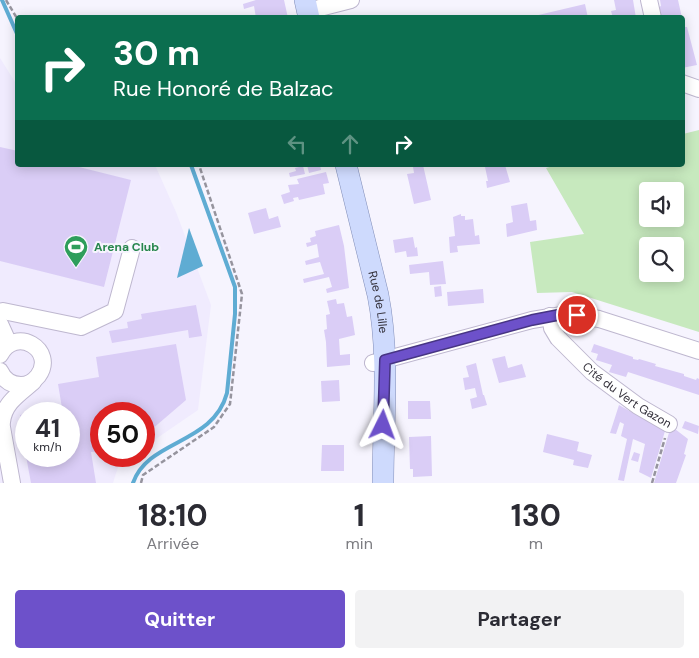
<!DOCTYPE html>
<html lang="fr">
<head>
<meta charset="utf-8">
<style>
  body { margin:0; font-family:"DM Sans",sans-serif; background:#f2f2f3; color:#2b2b33; height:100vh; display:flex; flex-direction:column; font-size:19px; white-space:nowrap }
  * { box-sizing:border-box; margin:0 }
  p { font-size:16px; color:#7c7c81 }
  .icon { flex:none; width:28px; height:28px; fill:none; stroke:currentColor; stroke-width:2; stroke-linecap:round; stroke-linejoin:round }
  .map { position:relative; height:483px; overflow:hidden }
  .drawer { display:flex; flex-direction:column; background:#fff; flex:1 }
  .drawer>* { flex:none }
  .hud { position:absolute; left:15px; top:15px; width:670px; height:152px; border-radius:5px; box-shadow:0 2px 12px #0003; background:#0b6e4f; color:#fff; overflow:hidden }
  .tools { position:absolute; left:639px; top:182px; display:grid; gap:10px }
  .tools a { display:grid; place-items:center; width:45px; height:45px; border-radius:5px; background:#fff; box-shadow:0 2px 12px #0003; font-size:25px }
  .speed { position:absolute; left:15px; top:402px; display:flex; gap:10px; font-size:25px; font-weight:700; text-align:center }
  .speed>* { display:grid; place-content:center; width:65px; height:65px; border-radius:50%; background:#fff; box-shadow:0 2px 12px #0003; line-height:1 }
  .speed small { font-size:12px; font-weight:400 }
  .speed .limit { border:8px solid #d22; background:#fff; color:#111 }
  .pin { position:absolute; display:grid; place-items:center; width:42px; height:42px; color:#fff; margin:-21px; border:2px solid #fff; border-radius:50%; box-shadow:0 1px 5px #0007 }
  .me { position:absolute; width:55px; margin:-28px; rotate:3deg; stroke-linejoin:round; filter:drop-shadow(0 0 4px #0008) }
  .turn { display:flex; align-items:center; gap:18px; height:105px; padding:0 15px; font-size:22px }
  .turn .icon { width:65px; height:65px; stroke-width:2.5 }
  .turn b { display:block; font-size:35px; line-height:42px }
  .lanes { display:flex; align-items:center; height:48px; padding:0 15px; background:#0003; justify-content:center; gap:25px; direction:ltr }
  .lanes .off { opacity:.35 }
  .eta { display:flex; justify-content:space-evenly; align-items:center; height:85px; text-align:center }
  .eta b { font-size:30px; font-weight:700; line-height:35px }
  .primary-button { display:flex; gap:10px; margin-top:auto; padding:10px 15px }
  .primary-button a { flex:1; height:58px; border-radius:5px; background:#6d51ca; color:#fff; font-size:20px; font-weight:700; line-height:58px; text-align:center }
  .primary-button a+a { background:#f2f2f3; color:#2b2b33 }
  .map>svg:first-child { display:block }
  .built { fill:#f0ebfe; fill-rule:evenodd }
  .green { fill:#c7e9be; fill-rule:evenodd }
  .water { fill:#5facd3 }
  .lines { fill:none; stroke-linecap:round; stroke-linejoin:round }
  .stream { stroke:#5facd3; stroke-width:4 }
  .building { fill:#dacdf6 }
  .minor-casing { stroke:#beb7cf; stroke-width:18 }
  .major-casing { stroke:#828eb8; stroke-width:22 }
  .path { stroke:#96949e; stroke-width:2.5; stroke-dasharray:5 2.5; stroke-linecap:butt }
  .minor { stroke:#fff; stroke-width:16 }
  .major { stroke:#cedafd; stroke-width:21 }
  .route-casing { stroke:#473583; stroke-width:12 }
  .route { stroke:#6d51ca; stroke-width:9 }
  .labels { text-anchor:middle; stroke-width:4; stroke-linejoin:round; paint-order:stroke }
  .leisure-label { font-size:12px; font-weight:bold; fill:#27864d; stroke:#f6f4fe; text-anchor:start }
  .street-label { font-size:12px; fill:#322f39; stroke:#f6f4fe }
</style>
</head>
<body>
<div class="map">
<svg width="699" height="483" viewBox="0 0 699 483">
  <rect width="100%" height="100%" fill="#f6f4fe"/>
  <path class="built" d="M0,58L15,82L17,83L18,165H155L176,212L211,305L198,410L144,447V414H101V456H130L119,464L113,483H0ZM26,414H69V456H26Z"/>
  <path class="green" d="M699,130V332L572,292L537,293L530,242L584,234L546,168L556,165H682L683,134ZM648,191H675V219H648ZM648,246H675V274H648Z"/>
  <path class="water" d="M189,228L203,266L177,278Z"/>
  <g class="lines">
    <g class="stream">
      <path d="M2,0L18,36"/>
      <path d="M133,483C148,439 213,445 227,393L235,314V287L191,165"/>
    </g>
  </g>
  <g class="building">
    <path d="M256,0H284L288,18H256L254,6L244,9L243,4Z"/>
    <path d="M614,0H633L636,18H613L611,11L616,10Z"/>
    <path d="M660,0H678L682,18H662L659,7L661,6Z"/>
    <path d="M585,4L588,18H530V17Z"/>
    <path d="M683,23L684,27H687L697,65L682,68Z"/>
    <path d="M0,147L18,151V165H71L131,180L104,287L0,261Z"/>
    <path d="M307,165H320L321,170L309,173Z"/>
    <path d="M423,165L431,200L414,204L407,174L414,173L413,167Z"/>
    <path d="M493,165H505L510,182L487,188L486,181H488L485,167Z"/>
    <path d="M303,166L305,174L290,177L289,173L296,171L295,168Z"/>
    <path d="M326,172L329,183L323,184L325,194L299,200L298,197L293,198L294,201L284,204L281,195L290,192L288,185L299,184L297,179Z"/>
    <path d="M527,203L530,221L536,220L537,230L507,237L506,224L513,222L511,206Z"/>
    <path d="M266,208L269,219L278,216L281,227L254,234L248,213Z"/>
    <path d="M461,214V216H465V220L473,219L475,236L479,235L480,244L457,246L458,252L450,253L449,237L455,236L453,217Z"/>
    <path d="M339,225L344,246L349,288L327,293L326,289L332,287L329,277L304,283L303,279L324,274L320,262L306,265L305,261L319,257L317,244L307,247L306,243L311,242L310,238L316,236L315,231Z"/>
    <path d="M413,237L415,248L417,247L418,256L407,257L406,251L395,253L393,240Z"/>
    <path d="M443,261L446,284L430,285L429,272L410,274L409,265Z"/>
    <path d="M441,286L442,296L435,297L434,287Z"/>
    <path d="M483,289L484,303L448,306L447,292Z"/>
    <path d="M336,299L337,304L344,303L347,317L352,316L355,335L339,339L340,355L350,354V365L327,367L326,342L324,330L327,329L326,315L330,314L327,301Z"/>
    <path d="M196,305L202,336L189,338L188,330L112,343L109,331L128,328L127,322L142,319L141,314Z"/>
    <path d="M176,344L186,400L144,436V414H101V451L91,452L96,483H31L26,456H69V414H32L62,408L58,384L99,377L96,357Z"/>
    <path d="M594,344L633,357V359L638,360L639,359L656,364L655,366L684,374V376L696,380L697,378L699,379V395L628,372L626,377L609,372L612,365L596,360L598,354L591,352Z"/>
    <path d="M505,356L508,368L522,364L526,377L499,383L492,359Z"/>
    <path d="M476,363L483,395H484L487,405L472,409L470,399L477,397L475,388L465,390L463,378L469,377L466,366Z"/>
    <path d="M339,380L340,401L322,402L321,381Z"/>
    <path d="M408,401H430L431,419H408Z"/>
    <path d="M619,405L665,431L651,478L639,472L645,444L633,439L624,481L618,480L627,439L621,436L624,424L620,422L616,434L610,433Z"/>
    <path d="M26,414V449H25L20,415Z"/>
    <path d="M685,421L699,426L698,434L682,428Z"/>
    <path d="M671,426L688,439L684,454L686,455L676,483H654Z"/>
    <path d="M547,434L579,442L577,451L592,455L588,468L573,465L574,460L543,452Z"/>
    <path d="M431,436L432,476L413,477V469H410L409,437Z"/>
    <path d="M322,445H344V471H321Z"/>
    <path d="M634,452L640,454L638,462L631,460Z"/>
  </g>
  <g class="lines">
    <g class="minor-casing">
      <g id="minor">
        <path d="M649,0L653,18"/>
        <path d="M308,11L351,0"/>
        <path d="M682,83L699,89"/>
        <path d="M0,313L3,311L81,327L115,311L132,248"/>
        <path id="s1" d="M550,316L552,328L558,338L592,372L638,406L669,424"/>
        <path d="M0,324L9,344"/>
        <path d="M0,355C15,325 57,350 38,376C34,381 28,385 21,385C11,385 4,380 0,371"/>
        <path d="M373,363L532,320L568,314L599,319L699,351"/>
        <path d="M0,416L12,483"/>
        <path d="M2,422C4,403 19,394 33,382"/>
      </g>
    </g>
    <g class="major-casing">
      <g id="major">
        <path d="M305,0L309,18"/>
        <path id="s2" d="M346,165L378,295C390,356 383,421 383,483"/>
      </g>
    </g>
    <g class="path">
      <path d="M6,0L18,20"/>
      <path d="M141,483L143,475L214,427L230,404L242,294L199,165"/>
      <path d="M652,483L665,438"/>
    </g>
    <use href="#minor" class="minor"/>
    <use href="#major" class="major"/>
  </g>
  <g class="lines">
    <g class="route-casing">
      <path id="route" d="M383,425L385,360L532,320L558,315H577"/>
    </g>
    <use href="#route" class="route"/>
  </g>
  <defs>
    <g id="stadium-pin" transform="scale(1.25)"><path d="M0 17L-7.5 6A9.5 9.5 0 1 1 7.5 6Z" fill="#2e9e5b" stroke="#f6f4fe"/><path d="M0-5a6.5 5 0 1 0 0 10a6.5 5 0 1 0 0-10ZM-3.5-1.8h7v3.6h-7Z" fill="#fff"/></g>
  </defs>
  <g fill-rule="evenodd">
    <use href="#stadium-pin" x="76" y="247"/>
  </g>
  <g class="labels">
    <g class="leisure-label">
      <text x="94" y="251">Arena Club</text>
    </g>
    <g class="street-label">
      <text dy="4" stroke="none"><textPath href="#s2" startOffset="141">Rue de Lille</textPath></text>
      <text dy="4" stroke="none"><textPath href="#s1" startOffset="114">Cité du Vert Gazon</textPath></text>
    </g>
  </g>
</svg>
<div class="tools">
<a><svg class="icon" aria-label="sound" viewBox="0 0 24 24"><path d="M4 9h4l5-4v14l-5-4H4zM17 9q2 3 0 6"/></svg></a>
<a><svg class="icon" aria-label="search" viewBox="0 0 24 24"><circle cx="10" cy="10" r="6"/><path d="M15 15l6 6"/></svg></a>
</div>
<div class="speed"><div>41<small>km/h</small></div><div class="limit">50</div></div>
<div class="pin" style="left:577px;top:315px;background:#d93025"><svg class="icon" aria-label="arrive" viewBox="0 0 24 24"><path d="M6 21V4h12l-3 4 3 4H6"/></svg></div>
<svg class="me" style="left:383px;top:425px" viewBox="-20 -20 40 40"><path d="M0-17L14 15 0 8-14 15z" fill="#6d51ca" stroke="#fff" stroke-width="4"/></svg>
<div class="hud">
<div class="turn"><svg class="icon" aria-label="right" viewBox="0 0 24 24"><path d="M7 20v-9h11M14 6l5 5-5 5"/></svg><div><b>30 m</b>Rue Honoré de Balzac</div></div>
<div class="lanes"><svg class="icon off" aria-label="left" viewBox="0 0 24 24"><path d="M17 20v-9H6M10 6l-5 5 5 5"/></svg><svg class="icon off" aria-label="ahead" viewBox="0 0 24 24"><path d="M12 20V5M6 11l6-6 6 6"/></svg><svg class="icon" aria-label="right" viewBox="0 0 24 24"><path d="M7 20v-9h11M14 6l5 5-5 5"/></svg></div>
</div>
</div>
<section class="drawer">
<div class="eta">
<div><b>18:10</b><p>Arrivée</p></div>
<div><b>1</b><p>min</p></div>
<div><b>130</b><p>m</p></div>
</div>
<div class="primary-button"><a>Quitter</a><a>Partager</a></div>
</section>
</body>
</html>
